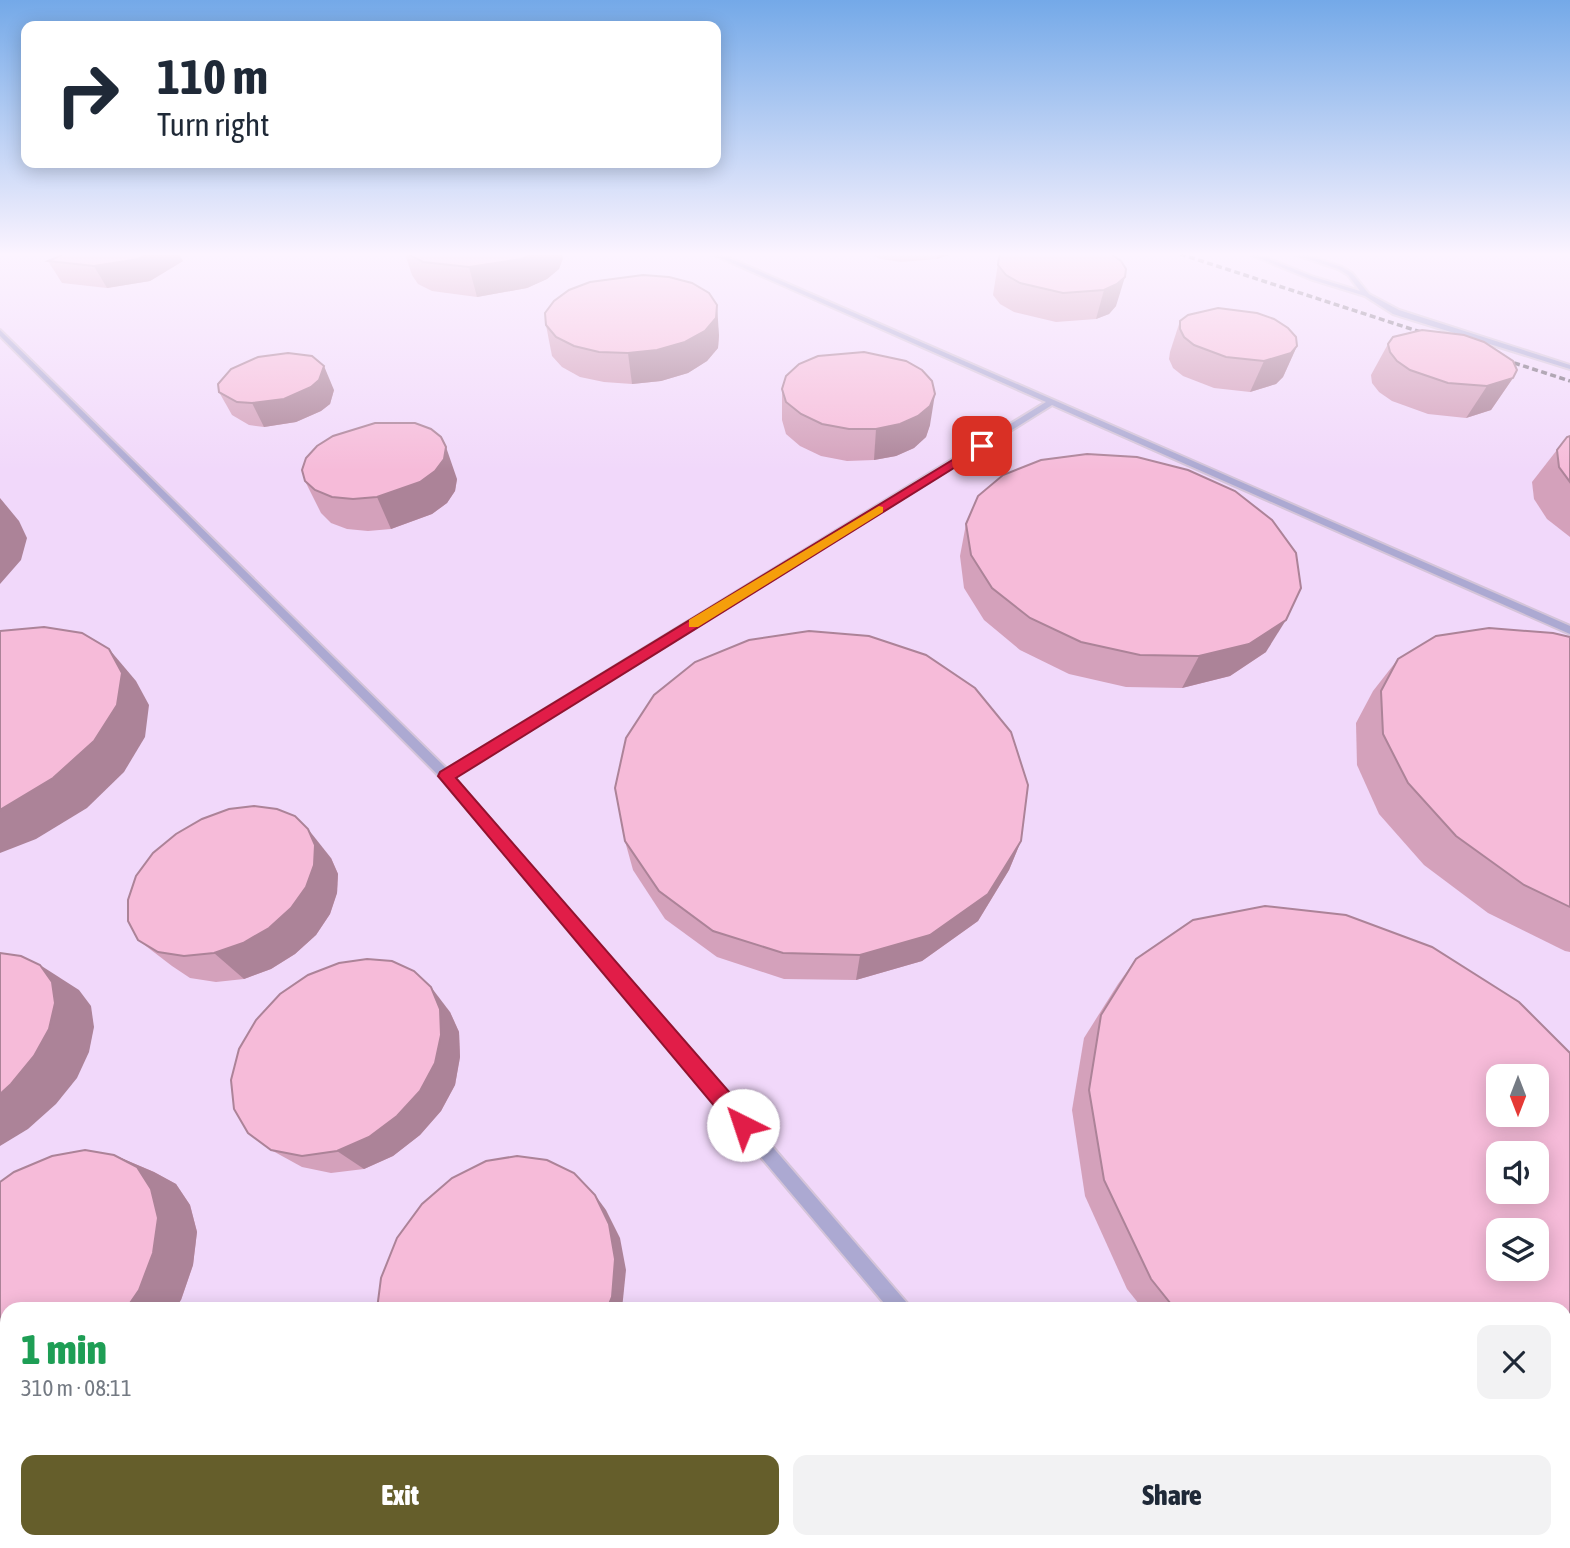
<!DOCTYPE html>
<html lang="en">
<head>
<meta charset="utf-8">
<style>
  body { margin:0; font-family:"Asap Condensed",sans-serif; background:#f2f2f3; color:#1f2937; height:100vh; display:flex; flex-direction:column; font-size:26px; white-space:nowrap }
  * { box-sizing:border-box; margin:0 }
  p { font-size:23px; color:#747a83 }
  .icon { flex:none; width:38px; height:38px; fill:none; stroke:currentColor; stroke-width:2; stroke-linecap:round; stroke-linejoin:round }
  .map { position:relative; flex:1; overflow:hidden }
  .panel { position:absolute; left:0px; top:1302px; width:1572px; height:247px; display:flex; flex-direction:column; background:#fff; border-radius:21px 21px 0 0; box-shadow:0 4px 18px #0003 }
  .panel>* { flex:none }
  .banner { position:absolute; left:21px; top:21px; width:700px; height:147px; border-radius:14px; box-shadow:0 4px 18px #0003; background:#fff; color:#1f2937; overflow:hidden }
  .needle { width:46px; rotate:180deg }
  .controls { position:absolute; left:1486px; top:1064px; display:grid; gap:14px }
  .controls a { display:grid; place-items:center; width:63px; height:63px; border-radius:14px; background:#fff; box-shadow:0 4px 18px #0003; font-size:35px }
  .pin { position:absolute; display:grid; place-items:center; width:60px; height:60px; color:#fff; margin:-30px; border-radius:14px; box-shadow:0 4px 10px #0006 }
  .me { position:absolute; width:77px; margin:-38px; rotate:319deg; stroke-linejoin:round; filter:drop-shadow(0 0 5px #0008) }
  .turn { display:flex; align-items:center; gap:24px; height:147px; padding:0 21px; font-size:32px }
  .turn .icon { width:91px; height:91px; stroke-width:2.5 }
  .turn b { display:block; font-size:49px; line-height:60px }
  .round { display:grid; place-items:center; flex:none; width:74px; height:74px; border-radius:14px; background:#f2f2f3 }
  .headline { display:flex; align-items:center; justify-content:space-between; height:119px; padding:0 21px }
  h1 { font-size:42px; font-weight:800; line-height:52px; color:#1e9e55 }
  .button { display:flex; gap:14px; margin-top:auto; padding:14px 21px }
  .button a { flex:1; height:80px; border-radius:14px; background:#655e2b; color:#fff; font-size:28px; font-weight:800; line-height:80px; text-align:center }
  .button a+a { background:#f2f2f3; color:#1f2937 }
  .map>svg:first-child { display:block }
  .built { fill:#f1d8fa; fill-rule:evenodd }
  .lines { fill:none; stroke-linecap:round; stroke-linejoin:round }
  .lane-casing { stroke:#d4c4d9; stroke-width:4 }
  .lane { fill:#aca9d2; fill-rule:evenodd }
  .rail { stroke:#766a79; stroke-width:3.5; stroke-dasharray:6 3.5; stroke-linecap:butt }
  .wall { fill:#d4a1bb }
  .shaded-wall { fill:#ac8398 }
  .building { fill:#f6bbd9; stroke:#ac8398; stroke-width:2; fill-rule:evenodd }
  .route { fill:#e11d48; stroke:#92132f; stroke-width:2 }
  .slow { fill:#f59e0b }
</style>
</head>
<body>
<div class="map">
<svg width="1570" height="1548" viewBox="0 0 1570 1548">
  <rect width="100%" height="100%" fill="#f8e7fe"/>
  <path class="built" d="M0,254H1570V1548H0ZM1498,1076H1536V1115H1498ZM1498,1153H1536V1192H1498ZM1498,1230H1536V1269H1498ZM7,1309H1564V1542H7Z"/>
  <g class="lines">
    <g class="lane-casing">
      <g id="lane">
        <path d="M712,254H720L1570,626V634L1052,405L454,777L907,1303L910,1309H889L442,779L0,336V330L447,769L1046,402Z"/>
        <path d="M1249,254H1257L1314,277L1360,291L1348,275L1338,269L1294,254H1303L1342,267L1352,273L1369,294L1399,310L1570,365V369L1393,314L1365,296L1310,279Z"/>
        <path d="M1090,1542H1113L1115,1548H1092Z"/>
      </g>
    </g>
    <use href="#lane" class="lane"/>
    <g class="rail">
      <path d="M1180,254L1436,337"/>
      <path d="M1496,357L1570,381"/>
    </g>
  </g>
  <g class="wall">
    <path d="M405,254H562L563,258L559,269L547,279L527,288L477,297L432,291L418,284L412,275Z"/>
    <path d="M869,254H952L937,259L901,262L881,259Z"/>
    <path d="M1111,254L1116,306L1109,314L1096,319L1056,322L1014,312L1000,304L993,295L999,257Z"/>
    <path d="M48,261H183L150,281L107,288L62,283Z"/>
    <path d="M1180,321L1297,346L1283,377L1276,384L1250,392L1214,388L1183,376L1173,368L1169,359L1170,352Z"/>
    <path d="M546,325L719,335L718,348L707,361L688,373L661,381L632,384L604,382L580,377L562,367L552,356Z"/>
    <path d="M1388,344L1513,378L1491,410L1466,418L1428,414L1392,401L1379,392L1372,383L1371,375Z"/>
    <path d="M782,389L930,425L926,437L914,448L896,456L874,460L847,461L821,456L800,446L786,434L782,420Z"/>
    <path d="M334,390L330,404L321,411L296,422L264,427L249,425L232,415L219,392Z"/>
    <path d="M1570,436V537L1547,519L1534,499L1532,482L1567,437Z"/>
    <path d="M457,479L455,491L447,503L432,514L391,529L368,531L347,529L331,523L321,513L305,481Z"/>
    <path d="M966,524L1266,652L1230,676L1182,688L1126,687L1069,674L1020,650L984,620L964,588L960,556Z"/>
    <path d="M1570,637V952L1565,951L1488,913L1424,865L1379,814L1357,765L1356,723L1373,691L1398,659Z"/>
    <path d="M625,841H1021L1009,870L978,921L922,961L856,980L784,979L717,957L665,919L633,870Z"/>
    <path d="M331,858L338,874L337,893L330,914L316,935L295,954L271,969L244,979L216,982L190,978L172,966L138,940Z"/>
    <path d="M1136,959L1564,1309H1143L1127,1289L1085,1196L1072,1110L1084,1038L1118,984Z"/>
    <path d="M450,1012L459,1032L460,1057L455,1085L441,1111L420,1135L393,1156L364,1169L331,1173L302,1167L271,1150Z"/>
    <path d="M114,1155L154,1172L176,1184L190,1205L197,1232L193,1265L181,1300L7,1309V1419H0V1182Z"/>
  </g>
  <g class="shaded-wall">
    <path d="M148,254H179L183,261L150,281L107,288L94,266Z"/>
    <path d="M533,254H562L563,258L559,269L547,279L527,288L477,297L469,267Z"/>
    <path d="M938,254H952L937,259Z"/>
    <path d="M1125,277L1116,306L1109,314L1096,319L1104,290Z"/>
    <path d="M717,305L719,335L718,348L707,361L688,373L661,381L632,384L628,353Z"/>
    <path d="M1297,346L1283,377L1276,384L1250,392L1264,361Z"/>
    <path d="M324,366L334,390L330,404L321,411L296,422L264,427L252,403Z"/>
    <path d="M1513,378L1491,410L1466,418L1487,386Z"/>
    <path d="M935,394L930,425L926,437L914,448L896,456L874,460L876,429Z"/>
    <path d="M446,447L457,479L455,491L447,503L432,514L391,529L377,497Z"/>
    <path d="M0,498L19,521L27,538L21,560L0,584Z"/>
    <path d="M1286,620L1266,652L1230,676L1182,688L1199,656Z"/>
    <path d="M109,649L136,681L149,705L145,737L124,772L87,808L36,839L0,853V810Z"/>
    <path d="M308,829L331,858L338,874L337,893L330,914L316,935L295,954L271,969L244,979L214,953Z"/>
    <path d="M1021,841L1009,870L978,921L922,961L856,980L860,955Z"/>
    <path d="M40,965L79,990L91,1006L94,1027L89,1052L77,1078L56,1104L28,1129L0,1146V1094Z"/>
    <path d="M431,987L450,1012L459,1032L460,1057L455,1085L441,1111L420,1135L393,1156L364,1169L337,1151Z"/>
    <path d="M114,1155L154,1172L176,1184L190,1205L197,1232L193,1265L181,1300L175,1309H126Z"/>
    <path d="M595,1195L606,1210L620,1238L626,1270L622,1309H607Z"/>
    <rect x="304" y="1542" width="36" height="6"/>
  </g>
  <g class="building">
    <path d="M64,254H148L138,259L94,266L48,261Z"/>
    <path d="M408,254H533L521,259L469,267L423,262Z"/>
    <path d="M1001,254H1111L1121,261L1126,269L1125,277L1117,284L1104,290L1063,293L1020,283L1006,275L998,265L999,257Z"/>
    <path d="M643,275L669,277L692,283L709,293L717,305L716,318L705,331L685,342L657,350L628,353L599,352L574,346L556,337L546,325L545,313L554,301L569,290L590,282Z"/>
    <path d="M1218,308L1257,313L1274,319L1288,328L1296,337L1297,346L1291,353L1264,361L1226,357L1194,345L1184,337L1180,329V321L1188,315Z"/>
    <path d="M1422,330L1464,335L1484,342L1513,361L1517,370L1513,378L1487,386L1448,383L1410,370L1397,361L1390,352L1388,344L1393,337Z"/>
    <path d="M864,352L906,361L922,370L932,381L935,394L930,406L918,416L900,424L876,429H849L822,424L801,414L786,402L782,389L786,376L799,364L818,356Z"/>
    <path d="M288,353L312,356L324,366L319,380L311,387L284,399L252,403L237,402L219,392L218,384L231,369L258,357Z"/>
    <path d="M375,423H415L431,429L441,437L446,447L444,459L435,471L420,482L377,497L353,499L332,497L315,490L305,481L302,470L306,458L317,446L333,436Z"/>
    <path d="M1570,436V482L1559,467L1557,450L1567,437Z"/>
    <path d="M1087,454L1137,457L1188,470L1235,491L1272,520L1296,553L1301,588L1286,620L1249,644L1199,656L1140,655L1081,642L1030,618L992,588L971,555L966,524L978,496L1003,475L1041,460Z"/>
    <path d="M44,627L82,633L109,649L122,673L117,705L94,741L53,778L0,810V631Z"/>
    <path d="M1489,628L1553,633L1570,637V907L1524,885L1456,836L1408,783L1383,734L1381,691L1398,659L1436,636Z"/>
    <path d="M809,631L869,636L926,655L975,688L1011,732L1028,785L1021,841L988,894L930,935L860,955L783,953L713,931L659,891L625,841L615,788L626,738L654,695L695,662L749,640Z"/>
    <path d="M254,806L277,809L295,816L308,829L315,845L314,865L306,887L291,908L269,928L243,943L214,953L184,956L158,952L138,940L128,921V900L136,876L153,853L176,834L202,819L229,809Z"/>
    <path d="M1265,906L1346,915L1432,947L1519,1002L1570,1053V1497L1564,1500V1309H1175L1151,1279L1104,1180L1089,1090L1101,1015L1136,959L1193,920ZM1498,1076H1536V1115H1498ZM1498,1153H1536V1192H1498ZM1498,1230H1536V1269H1498Z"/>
    <path d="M0,953L21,956L40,965L52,982L55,1003L49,1029L34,1056L11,1084L0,1094Z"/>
    <path d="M367,959L392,961L414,971L431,987L440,1009L441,1035L435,1063L420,1091L397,1116L369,1137L337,1151L302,1156L271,1150L248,1133L234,1109L231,1080L239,1049L256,1020L280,994L308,975L339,963Z"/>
    <path d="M85,1150L114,1155L137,1167L151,1189L158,1218L153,1253L139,1290L126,1309H7V1409L0,1412V1182L14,1172L52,1156Z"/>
    <path d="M517,1156L547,1160L574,1173L595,1195L609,1224L615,1259L612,1297L607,1309H377L381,1278L397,1238L422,1204L452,1178L486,1161Z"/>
    <path d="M44,1542H304V1548H41Z"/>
    <path d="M591,1542H847L849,1548H590Z"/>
  </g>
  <linearGradient id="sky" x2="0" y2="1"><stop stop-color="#74a9e8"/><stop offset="0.54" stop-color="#fcf4ff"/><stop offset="1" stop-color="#fcf4ff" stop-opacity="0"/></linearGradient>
  <rect width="1570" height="471" fill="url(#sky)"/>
  <path class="route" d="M982,442L986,443V448L456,778L751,1117L754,1125L751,1132L743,1135L736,1132L438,776L440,772Z"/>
  <path class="slow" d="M879,506L883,507V512L698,627H689V620Z"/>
</svg>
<div class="controls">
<a><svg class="needle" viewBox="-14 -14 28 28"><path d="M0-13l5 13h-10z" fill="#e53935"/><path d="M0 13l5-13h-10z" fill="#747a83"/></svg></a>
<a><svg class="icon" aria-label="sound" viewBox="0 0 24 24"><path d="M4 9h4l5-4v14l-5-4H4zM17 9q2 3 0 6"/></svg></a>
<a><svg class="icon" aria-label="layers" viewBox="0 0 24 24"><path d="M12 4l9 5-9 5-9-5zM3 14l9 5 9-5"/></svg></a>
</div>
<div class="pin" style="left:982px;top:446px;background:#d93025"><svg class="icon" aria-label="arrive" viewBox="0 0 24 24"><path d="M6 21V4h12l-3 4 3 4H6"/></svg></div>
<svg class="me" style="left:743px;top:1125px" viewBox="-20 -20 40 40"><circle r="19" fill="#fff"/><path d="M0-13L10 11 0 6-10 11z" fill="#e11d48"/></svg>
<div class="banner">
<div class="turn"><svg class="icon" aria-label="right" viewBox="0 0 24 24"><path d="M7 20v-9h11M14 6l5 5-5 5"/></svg><div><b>110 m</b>Turn right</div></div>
</div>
<section class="panel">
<div class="headline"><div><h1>1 min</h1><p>310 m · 08:11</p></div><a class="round"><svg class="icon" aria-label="close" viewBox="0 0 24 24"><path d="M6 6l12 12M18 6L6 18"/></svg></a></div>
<div class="button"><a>Exit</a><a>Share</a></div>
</section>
</div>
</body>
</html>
